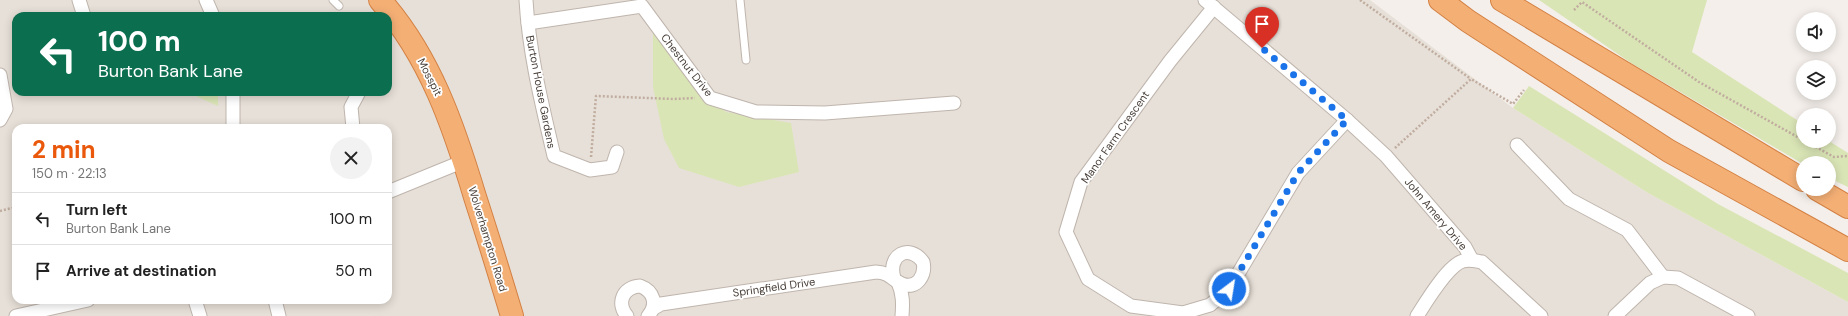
<!DOCTYPE html>
<html lang="en">
<head>
<meta charset="utf-8">
<style>
  body { margin:0; font-family:"DM Sans",sans-serif; background:#f2f2f2; color:#222; height:100vh; display:flex; flex-direction:column; font-size:15px; white-space:nowrap }
  * { box-sizing:border-box; margin:0 }
  p { font-size:13px; color:#767676 }
  .icon { flex:none; width:22px; height:22px; fill:none; stroke:currentColor; stroke-width:2; stroke-linecap:round; stroke-linejoin:round }
  .map { position:relative; flex:1; overflow:hidden }
  .drawer { position:absolute; left:12px; top:124px; width:380px; height:180px; display:flex; flex-direction:column; background:#fff; border-radius:12px; box-shadow:0 2px 10px #0003 }
  .drawer>* { flex:none }
  .guide { position:absolute; left:12px; top:12px; width:380px; height:84px; border-radius:12px; box-shadow:0 2px 10px #0003; background:#0b6e4f; color:#fff; overflow:hidden }
  .fabs { position:absolute; left:1796px; top:12px; display:grid; gap:8px }
  .fabs a { display:grid; place-items:center; width:40px; height:40px; border-radius:50%; background:#fff; box-shadow:0 2px 10px #0003; font-size:20px }
  .pin { position:absolute; display:grid; place-items:center; width:34px; height:34px; color:#fff; margin:-41px -17px; border-radius:50% 50% 50% 0; rotate:-45deg; box-shadow:0 0 4px #0007 }
  .pin .icon { rotate:45deg }
  .me { position:absolute; width:44px; margin:-22px; rotate:31deg; stroke-linejoin:round; filter:drop-shadow(0 0 3px #0008) }
  .turn { display:flex; align-items:center; gap:14px; height:84px; padding:0 20px; font-size:18px }
  .turn .icon { width:52px; height:52px; stroke-width:2.5 }
  .turn b { display:block; font-size:28px; line-height:34px }
  .round { display:grid; place-items:center; flex:none; width:42px; height:42px; border-radius:21px; background:#f2f2f2 }
  .summary { display:flex; align-items:center; justify-content:space-between; height:68px; padding:0 20px }
  h1 { font-size:24px; font-weight:700; line-height:30px; color:#ea580c }
  ul { padding:0; list-style:none }
  li { display:flex; align-items:center; gap:12px; height:52px; padding:0 20px; border-top:1px solid #e0e0e0 }
  li div { flex:1 }
  li b { display:block; font-size:15px }
  li em { font-style:normal }
  .map>svg:first-child { display:block }
  .residential { fill:#e7e0d8; fill-rule:evenodd }
  .green { fill:#dae5b6 }
  .lines { fill:none; stroke-linecap:round; stroke-linejoin:round }
  .lane-casing { stroke:#bfb5ad; stroke-width:9 }
  .street-casing { stroke:#bfb5ad; stroke-width:15 }
  .highway-casing { stroke:#d38144; stroke-width:24 }
  .path { stroke:#c0ad9f; stroke-width:2.5; stroke-dasharray:2 2; stroke-linecap:butt }
  .lane { stroke:#fff; stroke-width:7 }
  .street { stroke:#fff; stroke-width:13 }
  .highway { stroke:#f4af75; stroke-width:22 }
  .route { stroke:#1a73e8; stroke-width:7; stroke-dasharray:0 12.6 }
  .labels { text-anchor:middle; stroke-width:3.5; stroke-linejoin:round; paint-order:stroke }
  .street-label { font-size:11px; fill:#473e38; stroke:#fff }
</style>
</head>
<body>
<div class="map">
<svg width="1848" height="316" viewBox="0 0 1848 316">
  <rect width="100%" height="100%" fill="#f4efea"/>
  <path class="residential" d="M0,0H1370L1513,108L1648,193L1848,302V316H0ZM16,16H388V92H16ZM16,128H388V300H16Z"/>
  <g class="green">
    <path d="M1539,0H1707L1692,52L1803,124V141H1829L1848,153V187L1829,178V163L1803,164L1631,63Z"/>
    <path d="M653,29L710,98L726,112L791,123L799,172L739,187L679,168L664,139L653,87Z"/>
    <path d="M1529,86L1718,204L1848,273V302L1648,193L1513,108Z"/>
    <path d="M187,92H218V106Z"/>
  </g>
  <g class="lines">
    <g class="lane-casing">
      <g id="lane">
        <path d="M333,0L339,6"/>
        <path d="M740,0L746,60"/>
      </g>
    </g>
    <g class="street-casing">
      <g id="street">
        <path d="M79,0L84,16"/>
        <path d="M206,0L213,16"/>
        <path d="M526,0C529,53 542,105 554,156L590,170L612,167L617,152"/>
        <path d="M1205,0L1347,120L1386,156L1465,247L1472,260"/>
        <path d="M1214,7L1170,61L1081,182L1066,232L1088,279L1131,306L1183,313L1210,305L1229,289L1298,173L1347,120"/>
        <path d="M528,23L642,6L710,98L756,112L825,113L954,103"/>
        <path d="M0,75L6,109L0,120"/>
        <path d="M233,92V128"/>
        <path d="M353,128L351,107L359,92"/>
        <path d="M1517,145L1569,199L1627,230L1663,277"/>
        <path d="M388,192L464,161"/>
        <path d="M898,282C903,294 903,303 902,316"/>
        <path d="M195,300L200,316"/>
        <path d="M275,300L279,316"/>
        <path d="M654,308L661,304L876,272C892,273 891,280 902,284C917,290 926,275 923,262C909,243 887,255 894,278"/>
        <path d="M16,316L88,300"/>
        <path d="M627,316C616,303 623,287 640,286C654,291 658,305 648,316"/>
        <path d="M1417,316C1426,302 1448,265 1463,261C1470,259 1476,261 1482,262L1541,316"/>
        <path d="M1615,316L1650,283L1663,277L1678,278L1748,316"/>
      </g>
    </g>
    <g class="highway-casing">
      <g id="highway">
        <path d="M380,0C430,56 454,127 475,197C488,237 500,276 512,316"/>
        <path d="M1440,0L1468,21L1669,151L1848,250"/>
        <path d="M1502,0L1803,180"/>
        <path d="M1817,189L1848,207"/>
      </g>
    </g>
    <g class="path">
      <path d="M1360,0L1471,79"/>
      <path d="M1574,10L1582,2L1699,82L1803,140"/>
      <path d="M1805,141L1834,157L1848,156"/>
      <path d="M1395,148L1471,79L1513,104L1524,90"/>
      <path d="M591,157L596,96L674,99L695,98"/>
      <path d="M0,211L16,207"/>
    </g>
    <use href="#lane" class="lane"/>
    <use href="#street" class="street"/>
    <use href="#highway" class="highway"/>
  </g>
  <g class="lines">
    <path class="route" d="M1229,289L1298,173L1347,120L1262,48"/>
  </g>
  <g class="labels">
    <g class="street-label">
      <text transform="translate(687 65) rotate(52)" y="4">Chestnut Drive</text>
      <text transform="translate(430 77) rotate(63)" y="4">Mosspit</text>
      <text transform="translate(541 92) rotate(79)" y="4">Burton House Gardens</text>
      <text transform="translate(1115 137) rotate(-55)" y="4">Manor Farm Crescent</text>
      <text transform="translate(1436 214) rotate(50)" y="4">John Amery Drive</text>
      <text transform="translate(488 239) rotate(73)" y="4">Wolverhampton Road</text>
      <text transform="translate(774 287) rotate(-8)" y="4">Springfield Drive</text>
    </g>
  </g>
</svg>
<div class="fabs">
<a><svg class="icon" aria-label="sound" viewBox="0 0 24 24"><path d="M4 9h4l5-4v14l-5-4H4zM17 9q2 3 0 6"/></svg></a>
<a><svg class="icon" aria-label="layers" viewBox="0 0 24 24"><path d="M12 4l9 5-9 5-9-5zM3 14l9 5 9-5"/></svg></a>
<a>+</a>
<a>−</a>
</div>
<div class="pin" style="left:1262px;top:48px;background:#d93025"><svg class="icon" aria-label="arrive" viewBox="0 0 24 24"><path d="M6 21V4h12l-3 4 3 4H6"/></svg></div>
<svg class="me" style="left:1229px;top:289px" viewBox="-20 -20 40 40"><circle r="17" fill="#1a73e8" stroke="#fff" stroke-width="3"/><path d="M0-11L8 9 0 5-8 9z" fill="#fff"/></svg>
<div class="guide">
<div class="turn"><svg class="icon" aria-label="left" viewBox="0 0 24 24"><path d="M17 20v-9H6M10 6l-5 5 5 5"/></svg><div><b>100 m</b>Burton Bank Lane</div></div>
</div>
<section class="drawer">
<div class="summary"><div><h1>2 min</h1><p>150 m · 22:13</p></div><a class="round"><svg class="icon" aria-label="close" viewBox="0 0 24 24"><path d="M6 6l12 12M18 6L6 18"/></svg></a></div>
<ul>
<li><svg class="icon" aria-label="left" viewBox="0 0 24 24"><path d="M17 20v-9H6M10 6l-5 5 5 5"/></svg><div><b>Turn left</b><p>Burton Bank Lane</p></div><em>100 m</em></li>
<li><svg class="icon" aria-label="arrive" viewBox="0 0 24 24"><path d="M6 21V4h12l-3 4 3 4H6"/></svg><div><b>Arrive at destination</b></div><em>50 m</em></li>
</ul>
</section>
</div>
</body>
</html>
